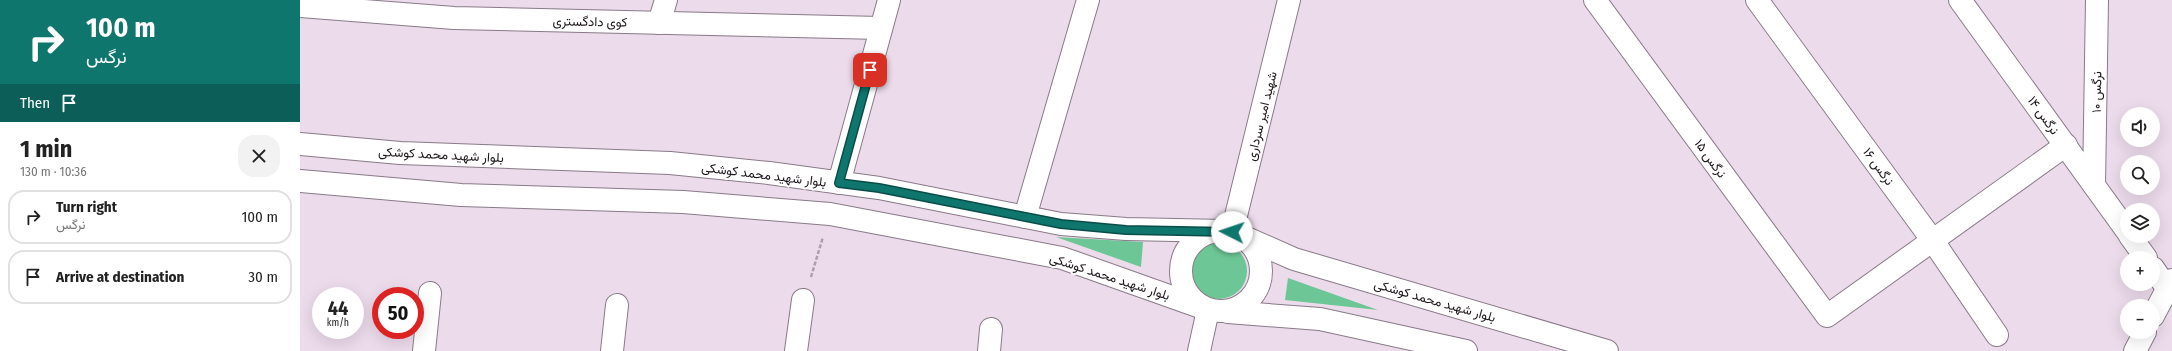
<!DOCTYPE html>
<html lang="en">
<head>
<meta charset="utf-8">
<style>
  body { margin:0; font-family:"Fira Sans Condensed",Vazirmatn,sans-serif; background:#f2f2f2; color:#222; height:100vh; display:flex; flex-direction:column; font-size:15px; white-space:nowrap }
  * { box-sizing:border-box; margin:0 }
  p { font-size:13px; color:#767676 }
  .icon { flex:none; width:22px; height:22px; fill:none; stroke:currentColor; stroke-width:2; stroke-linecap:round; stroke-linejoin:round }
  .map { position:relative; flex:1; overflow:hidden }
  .side { display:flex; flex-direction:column; background:#fff; width:300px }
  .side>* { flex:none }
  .hud { background:#0f766e; color:#fff; overflow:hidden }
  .fabs { position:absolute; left:1820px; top:107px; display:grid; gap:8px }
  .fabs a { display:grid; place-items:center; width:40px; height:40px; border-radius:50%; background:#fff; box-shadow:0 4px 16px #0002; font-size:20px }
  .speed { position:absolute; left:12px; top:287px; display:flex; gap:8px; font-size:20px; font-weight:700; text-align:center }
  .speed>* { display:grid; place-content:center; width:52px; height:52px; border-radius:50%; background:#fff; box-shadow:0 4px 16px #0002; line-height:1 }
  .speed small { font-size:10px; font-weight:400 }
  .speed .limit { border:6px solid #d22; background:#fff; color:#111 }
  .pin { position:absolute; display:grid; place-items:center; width:34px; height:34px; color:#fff; margin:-17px; border-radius:8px; box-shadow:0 2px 6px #0006 }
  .me { position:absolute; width:44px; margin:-22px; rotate:274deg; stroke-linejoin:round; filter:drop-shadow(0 0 3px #0008) }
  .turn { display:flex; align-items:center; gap:14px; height:84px; padding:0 20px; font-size:18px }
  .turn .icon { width:52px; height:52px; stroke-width:2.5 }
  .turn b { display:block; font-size:28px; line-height:34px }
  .then { display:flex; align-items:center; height:38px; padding:0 20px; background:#0003; gap:8px; font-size:15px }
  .round { display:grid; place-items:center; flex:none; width:42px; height:42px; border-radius:16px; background:#f2f2f2 }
  .overview { display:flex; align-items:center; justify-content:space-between; height:68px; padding:0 20px }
  h1 { font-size:24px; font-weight:700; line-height:30px }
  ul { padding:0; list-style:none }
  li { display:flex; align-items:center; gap:12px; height:54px; margin:0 8px 6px; padding:0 12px; border:2px solid #e0e0e0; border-radius:16px }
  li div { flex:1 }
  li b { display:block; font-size:15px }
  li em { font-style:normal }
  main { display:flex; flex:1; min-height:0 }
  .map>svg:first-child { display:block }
  .green { fill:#6cc696 }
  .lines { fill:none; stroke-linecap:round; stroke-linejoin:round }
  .street-casing { stroke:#897a88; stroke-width:24 }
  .secondary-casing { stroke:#897a88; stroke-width:24 }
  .path { stroke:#ad9fac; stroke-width:2.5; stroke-dasharray:4 2; stroke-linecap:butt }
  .street { stroke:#fff; stroke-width:22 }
  .secondary { stroke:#fff; stroke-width:22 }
  .route-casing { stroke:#0a4d48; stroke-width:10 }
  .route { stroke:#0f766e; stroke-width:7 }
  .labels { text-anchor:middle; stroke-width:4; stroke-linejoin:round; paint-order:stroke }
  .street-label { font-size:13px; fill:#1b151a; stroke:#fff }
</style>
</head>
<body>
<main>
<section class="side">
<div class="hud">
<div class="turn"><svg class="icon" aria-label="right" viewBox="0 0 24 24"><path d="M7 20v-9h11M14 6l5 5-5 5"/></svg><div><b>100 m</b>نرگس</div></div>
<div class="then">Then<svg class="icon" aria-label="arrive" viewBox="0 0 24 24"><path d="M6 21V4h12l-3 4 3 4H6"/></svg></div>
</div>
<div class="overview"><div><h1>1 min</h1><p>130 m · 10:36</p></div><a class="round"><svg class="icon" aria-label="close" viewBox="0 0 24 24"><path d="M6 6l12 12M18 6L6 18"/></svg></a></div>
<ul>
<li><svg class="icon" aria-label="right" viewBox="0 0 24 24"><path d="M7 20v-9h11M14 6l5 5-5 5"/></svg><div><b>Turn right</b><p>نرگس</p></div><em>100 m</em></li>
<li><svg class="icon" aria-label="arrive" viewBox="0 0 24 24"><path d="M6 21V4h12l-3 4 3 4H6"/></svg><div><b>Arrive at destination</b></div><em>30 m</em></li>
</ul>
</section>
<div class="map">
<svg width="1872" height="351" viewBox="0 0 1872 351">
  <rect width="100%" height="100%" fill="#ecdbeb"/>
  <g class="green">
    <path d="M756,237L843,242L841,267Z"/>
    <circle cx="919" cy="271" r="28"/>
    <path d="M988,278L1078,310L985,300Z"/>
  </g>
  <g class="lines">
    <g class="street-casing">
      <g id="street">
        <path d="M1295,0L1527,316L1766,145"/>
        <path d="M1457,0L1633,241L1697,335"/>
        <path d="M1660,0L1827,231"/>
        <path d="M0,6L154,18L581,28"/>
        <path d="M359,23L366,0"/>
        <path d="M1794,185L1797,0"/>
        <path d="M725,217L788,0"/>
        <path d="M1830,236L1846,258"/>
        <path d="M1853,268L1867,288"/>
        <path d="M124,351L130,293"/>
        <path d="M312,351L317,305"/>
        <path d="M496,351L503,300"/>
        <path d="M689,351L691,329"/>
      </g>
    </g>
    <g class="secondary-casing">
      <g id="secondary">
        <path d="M0,144L100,153L370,163L469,173L579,188L761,224L826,229L925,231"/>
        <path d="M0,181L161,195L383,202L530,214L762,258L903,308"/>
        <path d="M539,183L589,0"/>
        <circle cx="921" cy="271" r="40"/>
        <path d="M932,232L989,0"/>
        <path d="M942,236L994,259L1307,351"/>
        <path d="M928,312L1020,319L1166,351"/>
        <path d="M1853,316L1872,280"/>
        <path d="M899,351L908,310"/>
        <path d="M1835,351L1845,332"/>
      </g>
    </g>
    <path class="path" d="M511,277L523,237"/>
    <use href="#street" class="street"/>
    <use href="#secondary" class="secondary"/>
  </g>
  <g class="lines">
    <g class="route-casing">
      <path id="route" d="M570,70L539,183L579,188L761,224L826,230L932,232"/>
    </g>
    <use href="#route" class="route"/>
  </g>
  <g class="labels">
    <g class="street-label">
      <text transform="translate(290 21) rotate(1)" y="5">کوی دادگستری</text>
      <text transform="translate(1796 92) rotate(-89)" y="5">نرگس ۱۰</text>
      <text transform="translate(1744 115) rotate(54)" y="5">نرگس ۱۴</text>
      <text transform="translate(961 116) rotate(-76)" y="5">شهید امیر سرداری</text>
      <text transform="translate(141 154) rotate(3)" y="5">بلوار شهید محمد کوشکی</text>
      <text transform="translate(1411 158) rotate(54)" y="5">نرگس ۱۵</text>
      <text transform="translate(1579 166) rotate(54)" y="5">نرگس ۱۶</text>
      <text transform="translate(464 174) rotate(7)" y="5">بلوار شهید محمد کوشکی</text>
      <text transform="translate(810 276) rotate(18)" y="5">بلوار شهید محمد کوشکی</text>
      <text transform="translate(1135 300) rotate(16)" y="5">بلوار شهید محمد کوشکی</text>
    </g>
  </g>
</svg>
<div class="fabs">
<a><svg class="icon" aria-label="sound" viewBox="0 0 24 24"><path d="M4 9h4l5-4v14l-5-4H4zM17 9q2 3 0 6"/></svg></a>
<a><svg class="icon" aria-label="search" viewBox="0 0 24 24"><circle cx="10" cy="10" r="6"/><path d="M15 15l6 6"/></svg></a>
<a><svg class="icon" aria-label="layers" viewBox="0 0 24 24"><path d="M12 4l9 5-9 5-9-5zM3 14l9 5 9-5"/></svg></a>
<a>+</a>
<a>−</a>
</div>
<div class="speed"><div>44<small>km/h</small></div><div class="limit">50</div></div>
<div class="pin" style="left:570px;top:70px;background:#d93025"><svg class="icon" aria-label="arrive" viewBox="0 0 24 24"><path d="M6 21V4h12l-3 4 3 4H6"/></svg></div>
<svg class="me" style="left:932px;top:232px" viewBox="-20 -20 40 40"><circle r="19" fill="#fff"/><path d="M0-13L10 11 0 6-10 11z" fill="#0f766e"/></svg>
</div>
</main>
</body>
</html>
